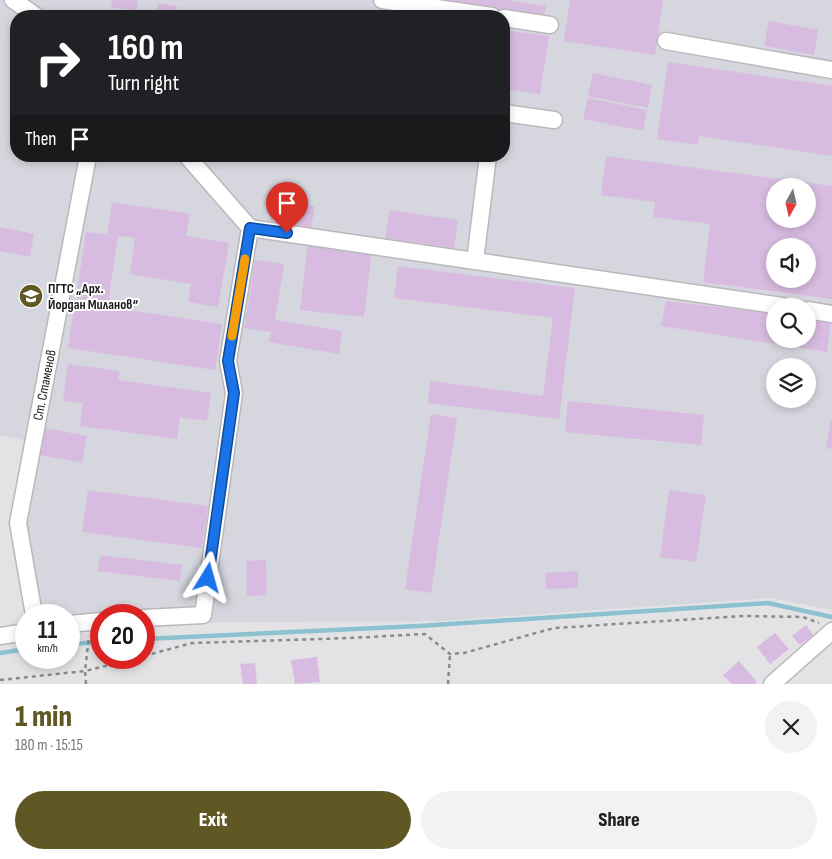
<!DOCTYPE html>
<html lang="en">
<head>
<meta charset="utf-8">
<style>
  body { margin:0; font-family:"Sofia Sans Condensed",sans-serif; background:#f2f2f2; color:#222; height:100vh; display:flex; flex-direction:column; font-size:19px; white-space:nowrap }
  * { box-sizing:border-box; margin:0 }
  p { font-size:16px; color:#767676 }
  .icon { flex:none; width:28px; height:28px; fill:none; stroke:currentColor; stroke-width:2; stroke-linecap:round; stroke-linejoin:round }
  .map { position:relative; height:684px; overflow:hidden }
  .details { display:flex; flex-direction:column; background:#fff; flex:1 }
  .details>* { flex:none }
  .guide { position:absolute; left:10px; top:10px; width:500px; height:152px; border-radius:20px; box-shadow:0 2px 8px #0003; background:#202124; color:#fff; overflow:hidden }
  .needle { width:32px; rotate:188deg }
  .fabs { position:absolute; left:766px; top:178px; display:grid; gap:10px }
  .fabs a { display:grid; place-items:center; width:50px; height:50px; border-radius:50%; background:#fff; box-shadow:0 2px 8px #0003; font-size:25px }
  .speed { position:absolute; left:15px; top:604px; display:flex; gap:10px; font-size:25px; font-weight:700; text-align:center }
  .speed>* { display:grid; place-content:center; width:65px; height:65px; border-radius:50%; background:#fff; box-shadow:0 2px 8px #0003; line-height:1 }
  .speed small { font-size:12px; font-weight:400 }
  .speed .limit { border:8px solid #d22; background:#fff; color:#111 }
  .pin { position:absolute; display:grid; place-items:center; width:42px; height:42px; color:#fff; margin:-51px -21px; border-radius:50% 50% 50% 0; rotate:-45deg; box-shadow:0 0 5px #0007 }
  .pin .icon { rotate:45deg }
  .me { position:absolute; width:55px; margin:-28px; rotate:8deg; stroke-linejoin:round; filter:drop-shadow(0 0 4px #0008) }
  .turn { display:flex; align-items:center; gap:18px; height:105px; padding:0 15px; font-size:22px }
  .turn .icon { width:65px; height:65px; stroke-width:2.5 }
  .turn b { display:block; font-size:35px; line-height:42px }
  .then { display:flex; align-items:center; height:48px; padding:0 15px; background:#0003; gap:10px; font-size:19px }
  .round { display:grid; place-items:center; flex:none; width:52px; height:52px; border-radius:26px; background:#f2f2f2 }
  .overview { display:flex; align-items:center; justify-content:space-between; height:85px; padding:0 15px }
  h1 { font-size:30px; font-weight:800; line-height:38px; color:#605824 }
  .primary-button { display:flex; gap:10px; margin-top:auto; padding:10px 15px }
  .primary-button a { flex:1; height:58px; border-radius:30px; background:#605824; color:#fff; font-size:20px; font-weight:800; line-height:58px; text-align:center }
  .primary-button a+a { background:#f2f2f2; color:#222 }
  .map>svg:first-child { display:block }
  .built { fill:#d6d6df; fill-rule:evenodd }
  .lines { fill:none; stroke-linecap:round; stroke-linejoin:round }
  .stream { stroke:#8cc2d0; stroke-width:4.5 }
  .building { fill:#d8bbe0; fill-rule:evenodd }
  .minor-casing { stroke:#b9b9bb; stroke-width:19 }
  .path { stroke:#8a8a8b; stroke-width:2.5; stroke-dasharray:4 4; stroke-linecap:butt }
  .minor { stroke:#fff; stroke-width:16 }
  .route-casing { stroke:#114b97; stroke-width:12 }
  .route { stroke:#1a73e8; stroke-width:9 }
  .slow { stroke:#f59e0b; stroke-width:9 }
  .labels { text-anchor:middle; stroke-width:4; stroke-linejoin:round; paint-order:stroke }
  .poi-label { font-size:14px; font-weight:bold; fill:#1a1a1a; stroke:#fff; text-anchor:start }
  .street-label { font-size:14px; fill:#1a1a1a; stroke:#fff }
</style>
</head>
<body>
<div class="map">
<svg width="832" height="684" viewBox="0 0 832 684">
  <rect width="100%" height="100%" fill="#e3e3e5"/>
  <path class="built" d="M0,0H832V610L770,598L439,621L144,623V615H101L69,624V615H34L18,523L33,442L0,435ZM16,16H504V156H16ZM775,186H808V219H775ZM775,246H808V279H775ZM775,306H808V339H775ZM775,366H808V399H775Z"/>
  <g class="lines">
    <g class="stream">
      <path d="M144,639L419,626L768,603L832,617"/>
      <path d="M69,644L101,642"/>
      <path d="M0,653L26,649"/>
    </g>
  </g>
  <g class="building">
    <path d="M112,0H138L136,11L111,7Z"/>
    <path d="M444,0H508L546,6L544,16Z"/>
    <path d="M570,0H663L655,55L564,41Z"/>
    <path d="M158,3L177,6L175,16H156Z"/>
    <path d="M769,21L818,30L814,55L764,46Z"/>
    <path d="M504,30L549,36L540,94L504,89Z"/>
    <path d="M668,62L832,86V156L699,136L698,145L657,139Z"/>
    <path d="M593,73L652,85L648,108L588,96Z"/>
    <path d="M588,98L647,110L643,131L583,119Z"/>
    <path d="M606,156L832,186V299L703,282L710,224L653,217L655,202L601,195ZM775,186H808V219H775ZM775,246H808V279H775Z"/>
    <path d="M274,199L315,206L311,227L270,220Z"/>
    <path d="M112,202L190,214L186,236L229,243L218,307L188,302L191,284L130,274L135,238L107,234Z"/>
    <path d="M390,210L458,220L454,248L385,238Z"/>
    <path d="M0,227L34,234L30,257L0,251Z"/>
    <path d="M86,232L118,236L108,303L76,298Z"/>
    <path d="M308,243L372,250L364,317L300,310Z"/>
    <path d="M255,260L284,264L275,320L342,331L339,354L269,342L271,332L244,328Z"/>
    <path d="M398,266L575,288L559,419L428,403L430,381L543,396L553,318L394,298Z"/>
    <path d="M666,301L775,314V339H808V318L831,321L827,352L661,326Z"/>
    <path d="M75,302L222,324L215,370L68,348Z"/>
    <path d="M68,364L120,371L118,380L211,393L207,421L180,417L177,439L80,426L83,403L63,401Z"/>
    <path d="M568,401L704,415L701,445L565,432Z"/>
    <path d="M431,414L457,418L431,593L405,589Z"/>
    <path d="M831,421H832V449L826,448Z"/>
    <path d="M45,428L87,436L82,463L40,455Z"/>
    <path d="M88,490L208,506L202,548L82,532Z"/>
    <path d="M669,490L706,495L696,562L660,557Z"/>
    <path d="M100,555L182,565L180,581L98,571Z"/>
    <path d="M266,560L267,595L247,596L246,561Z"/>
    <path d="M578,571V588L546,589L545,573Z"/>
    <path d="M806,625L813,635L800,645L792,636Z"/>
    <path d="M775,633L789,649L770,664L757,647Z"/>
    <path d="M317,657L320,682L295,684L291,660Z"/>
    <path d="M739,661L757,682L754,684H732L723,675Z"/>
    <path d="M255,663L257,684H243L240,664Z"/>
  </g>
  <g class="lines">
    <g class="minor-casing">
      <g id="minor">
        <path d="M13,0L36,16"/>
        <path d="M382,0L492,16"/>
        <path d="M504,18L550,25"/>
        <path d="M666,41L832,70"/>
        <path d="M504,113L554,120"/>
        <path d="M250,228L782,306"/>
        <path d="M475,261L488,156"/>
        <path d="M808,310L832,314"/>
        <path d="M34,615L18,523L88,156"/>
        <path d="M144,618L203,615L234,393L228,361L250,228L187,156"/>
        <path d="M69,624L101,621"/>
        <path d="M0,636L26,632"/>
        <path d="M772,684L832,631"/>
      </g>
    </g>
    <g class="path">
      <path d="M144,656L192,643L350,638L425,634L450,654L464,653L554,628L744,616L803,617L819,623"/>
      <path d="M0,680L85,671L138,658"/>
      <path d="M86,684L85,671L89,636"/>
      <path d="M448,684L450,654"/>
    </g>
    <use href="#minor" class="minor"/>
  </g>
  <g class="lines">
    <g class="route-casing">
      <path id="route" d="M208,578L234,393L228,361L250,228L287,233"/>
    </g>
    <use href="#route" class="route"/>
    <path class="slow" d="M232,336L245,259"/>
  </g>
  <defs>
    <g id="school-disc" transform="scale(1.25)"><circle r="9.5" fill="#605824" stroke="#fff"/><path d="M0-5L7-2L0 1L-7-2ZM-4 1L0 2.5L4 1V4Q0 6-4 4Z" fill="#fff"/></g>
  </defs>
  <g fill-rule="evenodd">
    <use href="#school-disc" x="31" y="296"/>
  </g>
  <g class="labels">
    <g class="poi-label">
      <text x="48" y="293">ПГТС „Арх.<tspan x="48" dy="16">Йордан Миланов“</tspan></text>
    </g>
    <g class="street-label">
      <text transform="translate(44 385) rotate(-79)" y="5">Ст. Стаменов</text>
    </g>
  </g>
</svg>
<div class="fabs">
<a><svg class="needle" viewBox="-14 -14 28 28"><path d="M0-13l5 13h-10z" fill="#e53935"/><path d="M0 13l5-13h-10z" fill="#767676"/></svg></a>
<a><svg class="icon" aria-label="sound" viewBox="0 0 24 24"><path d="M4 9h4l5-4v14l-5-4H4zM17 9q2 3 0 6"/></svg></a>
<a><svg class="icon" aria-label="search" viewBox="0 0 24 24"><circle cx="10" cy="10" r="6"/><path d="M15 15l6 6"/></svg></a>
<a><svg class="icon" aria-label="layers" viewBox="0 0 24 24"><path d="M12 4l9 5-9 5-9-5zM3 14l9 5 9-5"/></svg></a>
</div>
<div class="speed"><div>11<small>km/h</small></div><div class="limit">20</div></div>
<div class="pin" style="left:287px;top:233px;background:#d93025"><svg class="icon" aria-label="arrive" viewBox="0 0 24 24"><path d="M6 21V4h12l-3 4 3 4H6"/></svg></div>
<svg class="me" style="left:208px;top:578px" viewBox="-20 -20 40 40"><path d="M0-17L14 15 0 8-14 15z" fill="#1a73e8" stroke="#fff" stroke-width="4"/></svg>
<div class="guide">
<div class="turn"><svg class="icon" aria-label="right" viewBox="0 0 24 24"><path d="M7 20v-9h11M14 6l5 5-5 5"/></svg><div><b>160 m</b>Turn right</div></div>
<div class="then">Then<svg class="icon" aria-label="arrive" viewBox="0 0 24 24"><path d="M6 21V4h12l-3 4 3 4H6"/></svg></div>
</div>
</div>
<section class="details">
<div class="overview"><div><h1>1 min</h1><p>180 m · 15:15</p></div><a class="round"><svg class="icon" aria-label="close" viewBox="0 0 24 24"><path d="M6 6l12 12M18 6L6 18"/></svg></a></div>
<div class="primary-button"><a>Exit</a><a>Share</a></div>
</section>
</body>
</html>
